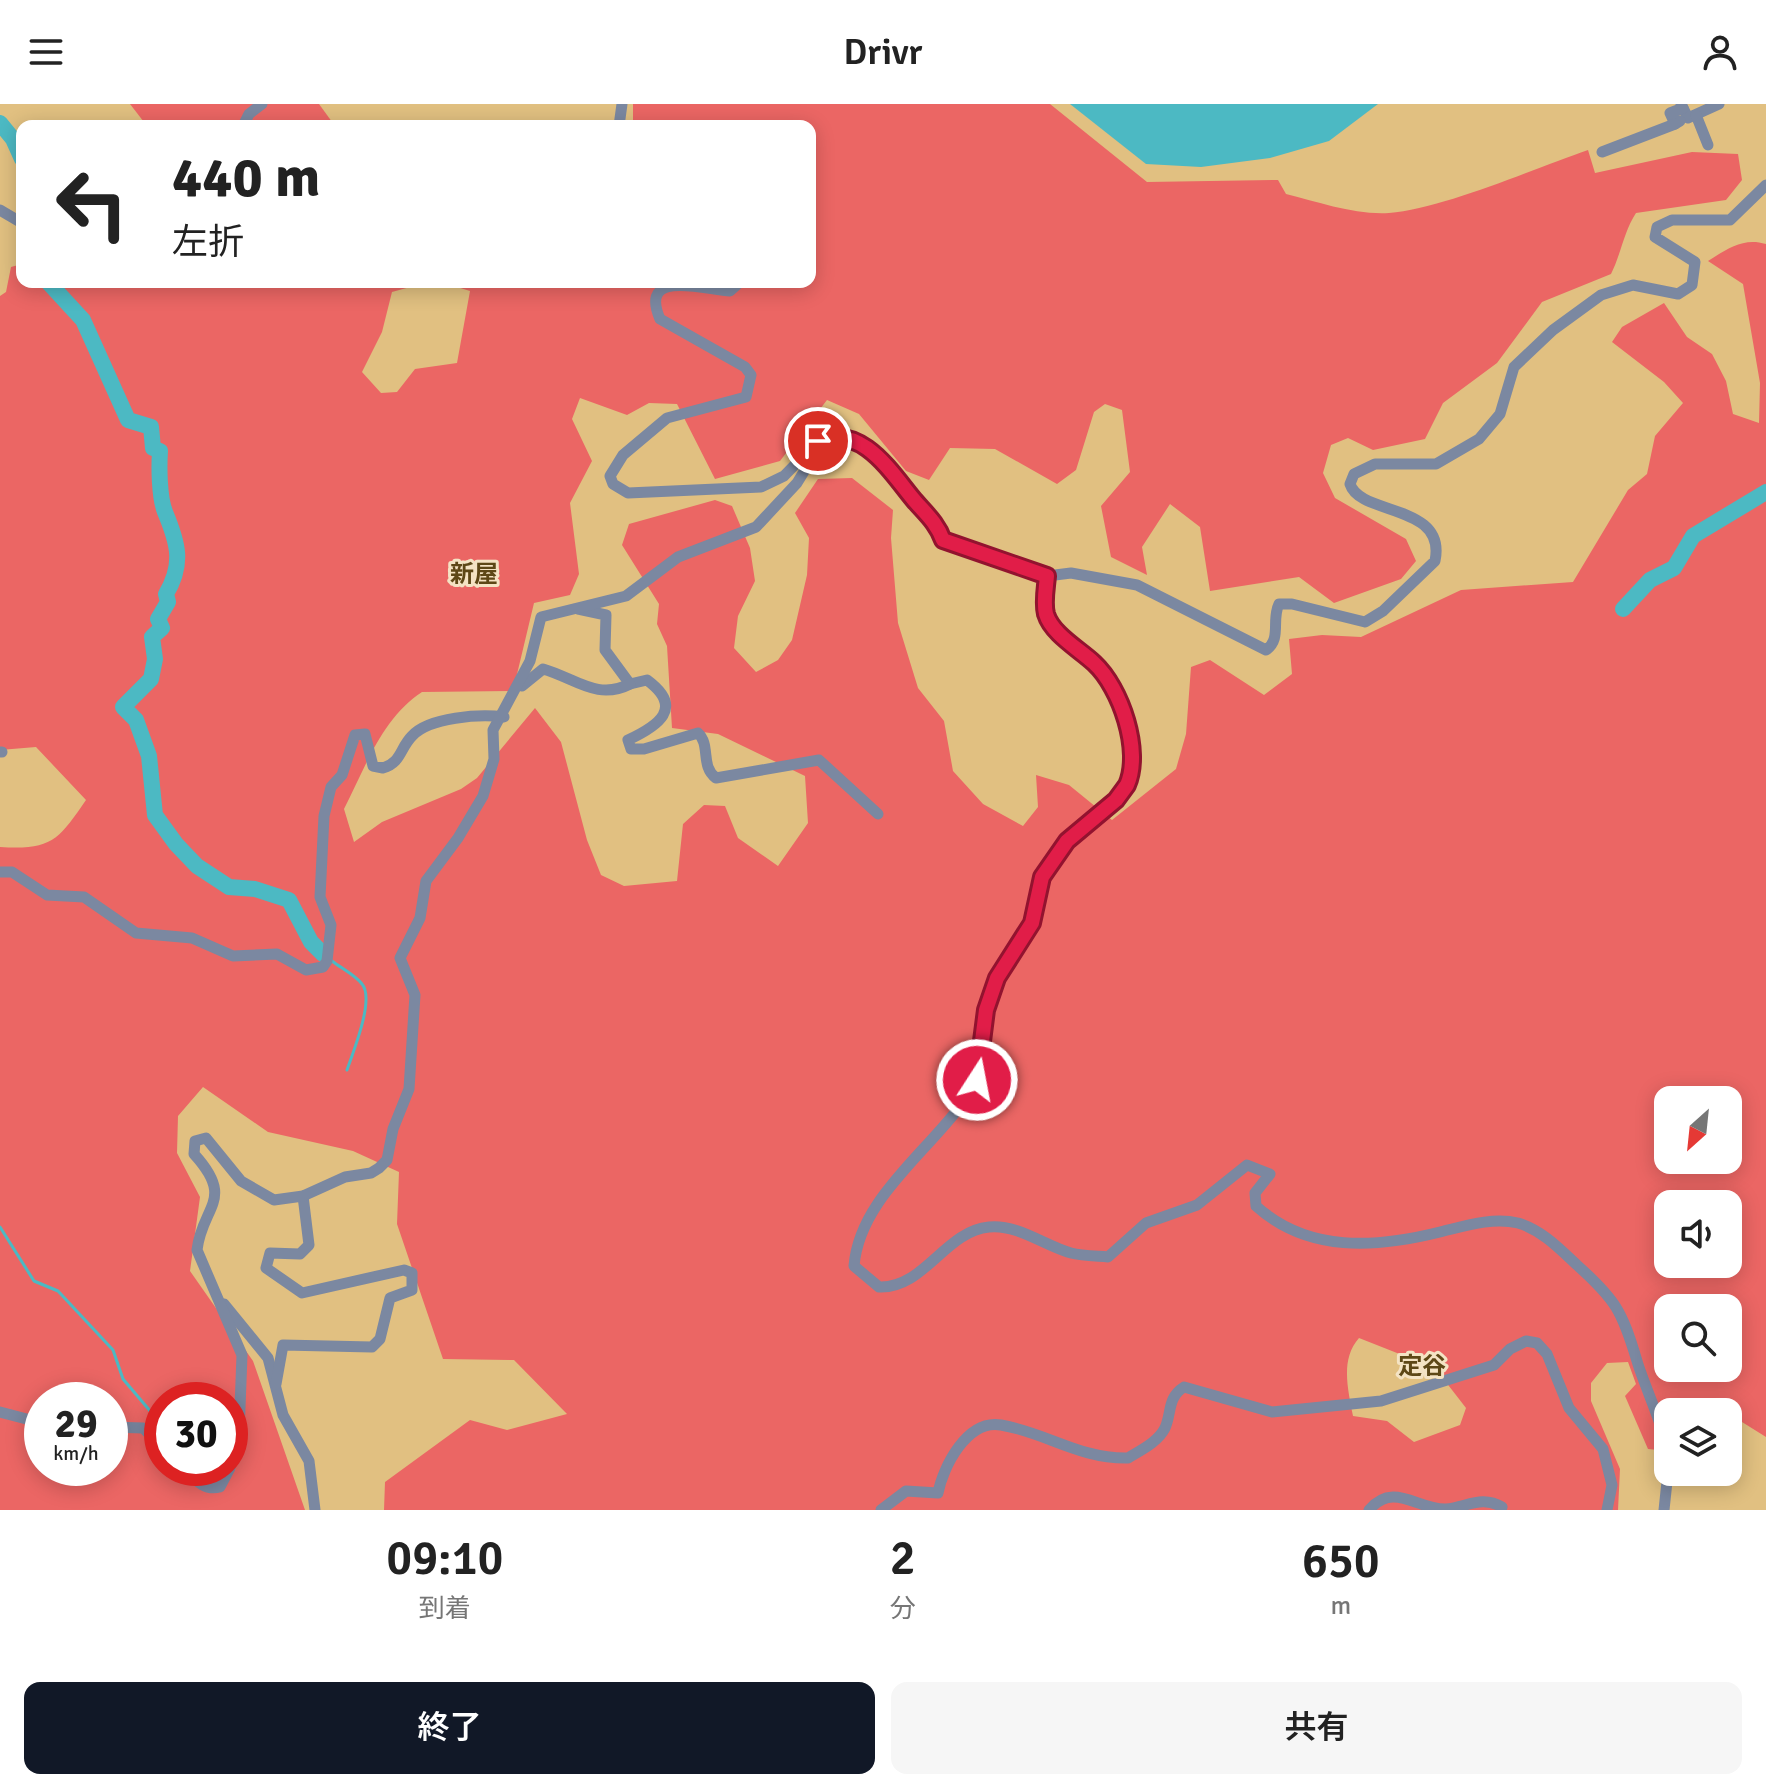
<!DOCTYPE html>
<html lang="ja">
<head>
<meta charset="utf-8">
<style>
  body { margin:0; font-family:Signika,"Noto Sans JP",sans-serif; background:#f6f6f6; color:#222; height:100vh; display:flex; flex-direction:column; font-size:30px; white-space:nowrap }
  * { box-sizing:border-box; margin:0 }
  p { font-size:26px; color:#767676 }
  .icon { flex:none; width:44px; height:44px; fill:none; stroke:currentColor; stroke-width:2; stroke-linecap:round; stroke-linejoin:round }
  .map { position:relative; height:1406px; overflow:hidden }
  .panel { display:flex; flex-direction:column; background:#fff; flex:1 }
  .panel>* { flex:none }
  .top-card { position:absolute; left:16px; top:16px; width:800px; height:168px; border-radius:16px; box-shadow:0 4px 20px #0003; background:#fff; color:#222; overflow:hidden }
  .needle { width:52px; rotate:207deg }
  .tools { position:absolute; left:1654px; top:982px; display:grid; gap:16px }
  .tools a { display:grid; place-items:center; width:88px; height:88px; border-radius:16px; background:#fff; box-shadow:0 4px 20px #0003; font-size:40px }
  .speed { position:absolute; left:24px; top:1278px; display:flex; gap:16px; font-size:40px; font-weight:700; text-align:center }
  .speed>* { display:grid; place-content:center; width:104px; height:104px; border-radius:50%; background:#fff; box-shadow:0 4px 20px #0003; line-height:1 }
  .speed small { font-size:20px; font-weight:400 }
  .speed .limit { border:12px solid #d22; background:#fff; color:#111 }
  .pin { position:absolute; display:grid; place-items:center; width:68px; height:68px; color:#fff; margin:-34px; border:4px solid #fff; border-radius:50%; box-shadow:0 2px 8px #0007 }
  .me { position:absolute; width:88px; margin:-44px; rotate:11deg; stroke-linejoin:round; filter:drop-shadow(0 0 6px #0008) }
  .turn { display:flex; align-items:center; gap:28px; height:168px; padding:0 24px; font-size:36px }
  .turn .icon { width:104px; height:104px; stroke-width:2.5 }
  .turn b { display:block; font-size:56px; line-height:68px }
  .eta { display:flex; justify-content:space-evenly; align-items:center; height:136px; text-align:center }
  .eta b { font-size:48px; font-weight:600; line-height:56px }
  .primary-button { display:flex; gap:16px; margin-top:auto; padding:16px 24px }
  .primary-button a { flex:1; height:92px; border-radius:16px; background:#111827; color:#fff; font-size:32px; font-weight:600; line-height:92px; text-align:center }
  .primary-button a+a { background:#f6f6f6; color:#222 }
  header { display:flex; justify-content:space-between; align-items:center; height:104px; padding:0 24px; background:#fff; font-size:36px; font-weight:600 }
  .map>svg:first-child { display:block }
  .forest { fill:#eb6664; fill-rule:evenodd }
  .water { fill:#4cb9c3 }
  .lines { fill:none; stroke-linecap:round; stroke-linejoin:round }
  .stream { stroke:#4cb9c3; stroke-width:3 }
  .river { stroke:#4cb9c3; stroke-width:16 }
  .minor { stroke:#7b88a1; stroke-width:11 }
  .route-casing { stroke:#92132f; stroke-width:20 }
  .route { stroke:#e11d48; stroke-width:14 }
  .labels { text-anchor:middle; stroke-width:6; stroke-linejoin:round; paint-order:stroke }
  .neighbourhood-label { font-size:24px; font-weight:bold; fill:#5d4716; stroke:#f4e3c4 }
</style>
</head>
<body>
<header><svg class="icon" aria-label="menu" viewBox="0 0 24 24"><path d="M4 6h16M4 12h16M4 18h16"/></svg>Drivr<svg class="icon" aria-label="person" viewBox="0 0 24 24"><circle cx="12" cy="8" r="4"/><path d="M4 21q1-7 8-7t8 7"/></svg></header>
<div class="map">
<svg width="1766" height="1406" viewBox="0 0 1766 1406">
  <rect width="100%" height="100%" fill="#e1c081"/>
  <g class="forest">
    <path d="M130,0H319L335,22H147Z"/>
    <path d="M633,0H1050L1147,78L1278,76L1286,90C1319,98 1354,111 1389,109C1443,105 1533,65 1588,46L1595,69L1692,48L1738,50L1742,76L1726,96L1636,109C1624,127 1621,150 1611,170L1542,198L1497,259L1443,299L1425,335L1373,346L1348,334L1331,341L1323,369L1335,394L1406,435L1416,457L1401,475L1334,499L1299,473L1210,487L1200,423L1170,400L1142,443L1147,471L1111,453L1101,402L1130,368L1122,306L1105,300L1094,308L1076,366L1057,380L995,345L950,344L929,376L906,367L859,310L827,296L780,357L715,375L677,300L649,299L627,311L580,294L572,315L592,357L570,399L579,470L570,491L534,499L513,587L422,588C382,614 365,664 344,705L354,738L382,718L461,685L477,674L535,604L561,638L587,736L601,771L624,782L677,777L683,720L704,701L725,702L738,734L778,762L808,719L805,672L718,630L672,624L667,542L657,520L659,500L622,441L629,420L715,396L732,402L750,444L755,477L738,512L734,544L756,568L778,556L792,536L807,471L809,434L795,409L818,375L852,374L893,406L891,434L898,519L918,584L944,617L953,667L983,700L1023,722L1038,703L1036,671L1069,681L1112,716L1176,665L1186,630L1191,563L1210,556L1264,591L1292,570L1289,535L1322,531L1361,533L1461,486L1573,478L1628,386L1647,370L1655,332L1683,299L1664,278L1612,238L1622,223L1664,199L1687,233L1712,250L1726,277L1733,310L1759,319L1760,279L1743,180L1708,157C1727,145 1743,133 1766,140V1333L1742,1318L1728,1327V1308H1668V1347L1648,1345L1625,1292L1636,1280L1628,1258L1607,1259L1591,1279V1297L1620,1365L1618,1406H384L385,1378L470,1316L507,1326L567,1310L514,1256L443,1255L397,1120L399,1068L353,1047L268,1028L203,983L178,1012L177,1049L200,1093L190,1167L253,1257L305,1406H0V743C51,746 58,737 86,696L36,643L0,646V192L6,188L11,163L22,160V178H428L392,188L382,228L362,268L381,289L397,288L415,265L457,259L470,187L441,178H810V22H633ZM1668,996H1728V1056H1668ZM1668,1100H1728V1160H1668ZM1668,1204H1728V1264H1668ZM1359,1234L1435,1264L1466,1304L1460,1321L1414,1338L1387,1317L1353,1312C1348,1286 1340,1255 1359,1234ZM42,1296H110V1364H42ZM162,1296H230V1364H162Z"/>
  </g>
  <path class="water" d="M1070,0H1378L1329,37L1270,54L1201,63L1146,60Z"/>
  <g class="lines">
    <g class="stream">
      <path d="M332,857C341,864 355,871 362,880C375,895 353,948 347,966"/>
      <path d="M0,1123L34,1177L58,1187L113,1246L123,1275L162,1321"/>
      <path d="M194,1364L208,1379"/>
    </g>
    <g class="river">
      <path d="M0,19L13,35L22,55"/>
      <path d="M48,178L83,216L128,316L151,323L153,344L160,347C159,362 159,393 165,408C178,439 184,460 166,490L168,498L158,515L162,524L152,533L155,555L151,575L123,603L136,616L149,652L155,711L176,740L197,762L229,783L255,785L289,796L311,838L323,850"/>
      <path d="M1623,505L1650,476L1674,464L1693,432L1766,388"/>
    </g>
    <g class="minor">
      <path d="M1681,0L1688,14L1719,0"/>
      <path d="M1696,11L1708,41"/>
      <path d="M1680,17L1675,20L1670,9L1683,4"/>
      <path d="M66,22H97"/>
      <path d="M243,22L249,10L262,0"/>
      <path d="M619,22L622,0"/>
      <path d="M1602,48L1675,20"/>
      <path d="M0,106L22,119"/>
      <path d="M740,178L730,187C705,186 638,164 660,215L745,263L751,271L746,293L667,314L623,351L610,372L613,380L628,389L761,383L784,372L818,337C862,320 890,367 914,396C926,410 937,419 943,436L1047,472L1071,469L1137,481L1266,546C1282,535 1271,516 1279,500H1292L1365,518L1383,507L1435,457C1447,399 1360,412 1350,380L1354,370L1375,360H1436L1479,335L1500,310L1514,263L1553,226L1601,191L1633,181L1678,190L1692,181L1695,158L1655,133L1657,123L1672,116H1730L1766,81"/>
      <path d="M1047,472C1046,485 1042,502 1048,514C1058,533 1080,545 1095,560C1115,580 1140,644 1131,672C1121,707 1069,727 1050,759C1039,777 1040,797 1033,817C1021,850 993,871 986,907C981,931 988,956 976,978C942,1040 860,1088 854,1162L879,1183C924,1185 945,1127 989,1123C1018,1120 1045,1142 1071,1149C1082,1152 1096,1152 1108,1153L1146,1119L1197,1101L1247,1061L1270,1070L1255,1089L1256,1102C1308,1149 1376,1144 1440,1128C1465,1122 1492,1113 1518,1119C1542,1126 1560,1145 1577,1161C1616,1196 1622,1207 1637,1257C1644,1281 1666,1328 1668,1349"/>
      <path d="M578,505L606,511L605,546L630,580L647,576C685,604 658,622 628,636L631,645H644L698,629C711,641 700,662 716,674L819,656L878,710"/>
      <path d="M522,582L543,565C575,574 597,597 630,580"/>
      <path d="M0,648H2"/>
      <path d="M0,768H12L47,791L84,793L136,829L192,834L233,852L277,850L306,866L323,863L327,857L331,821L320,793L324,712L331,683L342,671L355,631L365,630L373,662L383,664C401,659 400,644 412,632C429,613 480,610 504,613"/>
      <path d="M224,1200L268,1254L283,1311L309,1357L315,1406"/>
      <path d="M276,1280L283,1241L372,1243L380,1235L390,1194L412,1186V1169L404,1166L302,1189L266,1164L270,1149L300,1150L309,1141L303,1092"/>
      <path d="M0,1308L42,1319"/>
      <path d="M110,1323L143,1324L162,1342"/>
      <path d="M230,1363L239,1330L242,1251L197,1146C202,1102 236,1096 194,1050L195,1037L206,1034L241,1077L274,1096L303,1092L345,1073L371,1069L379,1064L387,1056L393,1025L409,985L415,891L400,854L420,814L426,777L458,734L483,692L494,655L493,626L530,557L541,513L626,492L678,453L756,423L797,379L819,343L818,337"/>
      <path d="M184,1364C195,1375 203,1387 220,1383L230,1364"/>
      <path d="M881,1406L906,1387L938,1389C943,1363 967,1315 1001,1321C1045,1328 1079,1355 1128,1354C1141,1346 1158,1338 1165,1324C1172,1308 1167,1294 1184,1283L1272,1308L1381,1297L1494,1261L1510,1245L1526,1237L1537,1239L1547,1250L1569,1304L1603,1345L1612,1381L1607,1406"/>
      <path d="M1369,1406C1394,1377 1417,1406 1446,1405C1467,1403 1482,1391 1502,1403L1501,1406"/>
      <path d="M1664,1406L1668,1368"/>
    </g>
  </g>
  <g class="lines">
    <g class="route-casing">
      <path id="route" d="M818,337C862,320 890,367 914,396C926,410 937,419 943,436L1047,472C1046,484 1043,498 1046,510C1052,530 1079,545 1094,559C1121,584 1142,647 1127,681L1116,696L1067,737L1042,773L1032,819L997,874L986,906L977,976"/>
    </g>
    <use href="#route" class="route"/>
  </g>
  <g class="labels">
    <g class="neighbourhood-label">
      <text x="474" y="478">新屋</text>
      <text x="1422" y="1270">定谷</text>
    </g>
  </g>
</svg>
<div class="tools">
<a><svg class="needle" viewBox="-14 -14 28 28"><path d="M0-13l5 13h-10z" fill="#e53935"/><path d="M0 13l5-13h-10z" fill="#767676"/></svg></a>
<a><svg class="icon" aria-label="sound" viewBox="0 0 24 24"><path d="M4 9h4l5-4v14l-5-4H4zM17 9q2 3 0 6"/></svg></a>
<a><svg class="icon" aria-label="search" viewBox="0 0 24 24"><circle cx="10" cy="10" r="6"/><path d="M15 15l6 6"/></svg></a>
<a><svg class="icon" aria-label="layers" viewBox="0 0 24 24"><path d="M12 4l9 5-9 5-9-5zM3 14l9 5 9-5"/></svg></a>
</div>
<div class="speed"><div>29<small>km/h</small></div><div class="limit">30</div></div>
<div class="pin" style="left:818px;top:337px;background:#d93025"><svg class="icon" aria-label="arrive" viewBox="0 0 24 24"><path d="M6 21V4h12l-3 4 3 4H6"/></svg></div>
<svg class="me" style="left:977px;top:976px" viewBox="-20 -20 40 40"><circle r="17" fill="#e11d48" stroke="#fff" stroke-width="3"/><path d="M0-11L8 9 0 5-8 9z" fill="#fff"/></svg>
<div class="top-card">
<div class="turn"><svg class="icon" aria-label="left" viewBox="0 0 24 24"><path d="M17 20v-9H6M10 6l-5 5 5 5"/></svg><div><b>440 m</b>左折</div></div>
</div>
</div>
<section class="panel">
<div class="eta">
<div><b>09:10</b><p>到着</p></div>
<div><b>2</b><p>分</p></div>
<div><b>650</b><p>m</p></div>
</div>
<div class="primary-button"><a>終了</a><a>共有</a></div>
</section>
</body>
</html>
